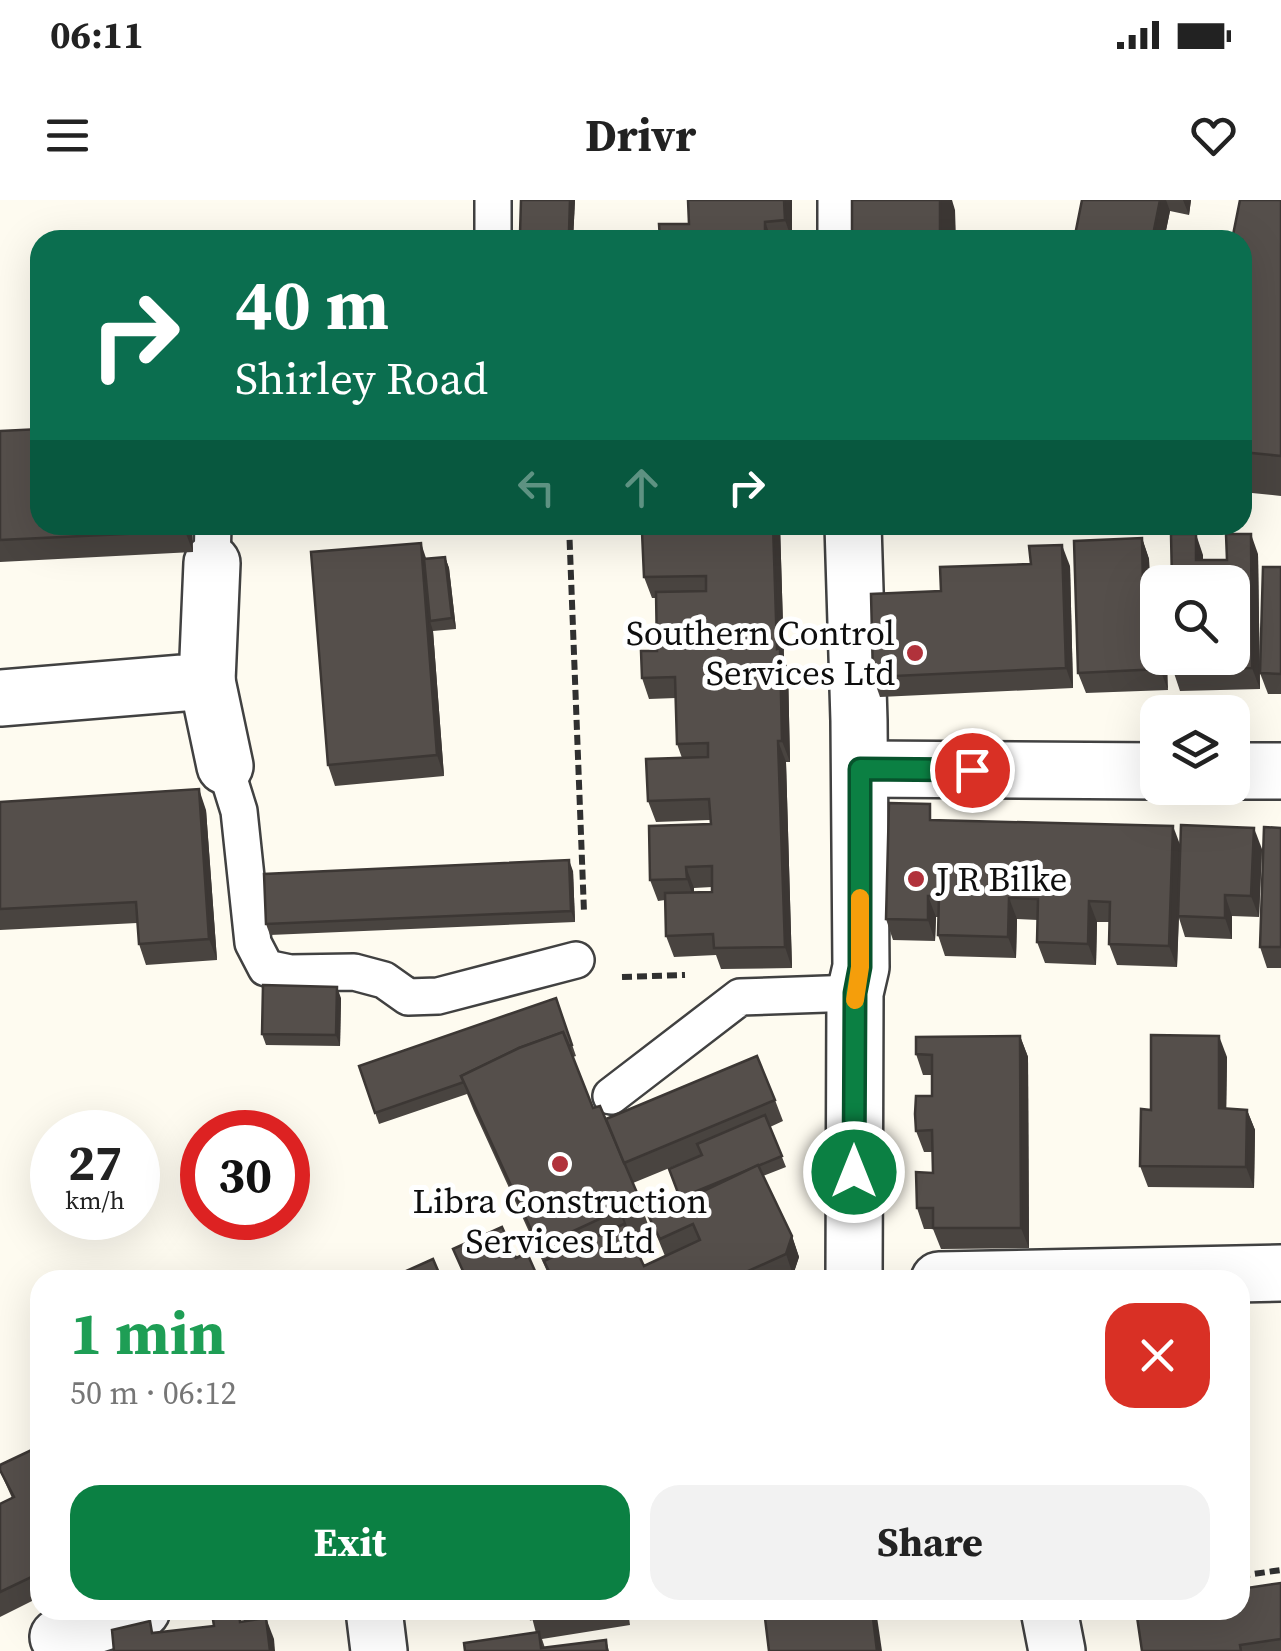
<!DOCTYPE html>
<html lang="en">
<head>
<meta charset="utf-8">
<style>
  body { margin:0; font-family:"Source Serif 4",serif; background:#f2f2f2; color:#222; height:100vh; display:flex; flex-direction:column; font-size:38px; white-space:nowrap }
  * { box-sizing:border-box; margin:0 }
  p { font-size:32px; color:#767676 }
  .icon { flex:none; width:55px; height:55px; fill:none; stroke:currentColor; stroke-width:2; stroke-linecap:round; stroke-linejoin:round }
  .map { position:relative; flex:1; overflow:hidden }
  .panel { position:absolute; left:30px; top:1070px; width:1220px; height:350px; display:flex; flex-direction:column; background:#fff; border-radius:30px; box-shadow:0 10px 40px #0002 }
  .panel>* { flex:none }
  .guide { position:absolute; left:30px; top:30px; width:1222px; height:305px; border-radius:30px; box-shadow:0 10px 40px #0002; background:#0b6e4f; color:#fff; overflow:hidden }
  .controls { position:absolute; left:1140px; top:365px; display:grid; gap:20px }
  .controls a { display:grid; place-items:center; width:110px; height:110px; border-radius:20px; background:#fff; box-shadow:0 10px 40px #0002; font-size:50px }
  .speed { position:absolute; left:30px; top:910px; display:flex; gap:20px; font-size:50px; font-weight:700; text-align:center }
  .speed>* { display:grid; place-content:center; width:130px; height:130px; border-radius:50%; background:#fff; box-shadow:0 10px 40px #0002; line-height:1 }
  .speed small { font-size:25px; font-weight:400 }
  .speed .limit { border:15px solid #d22; background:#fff; color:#111 }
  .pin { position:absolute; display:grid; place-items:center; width:85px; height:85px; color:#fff; margin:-42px; border:5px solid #fff; border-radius:50%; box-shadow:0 2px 10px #0007 }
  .me { position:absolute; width:110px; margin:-55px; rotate:0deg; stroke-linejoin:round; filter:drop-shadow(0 0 8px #0008) }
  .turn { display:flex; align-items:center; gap:35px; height:210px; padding:0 40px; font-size:45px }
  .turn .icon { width:130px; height:130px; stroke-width:2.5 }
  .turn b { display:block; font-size:70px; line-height:85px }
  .lanes { display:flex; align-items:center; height:95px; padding:0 40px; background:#0003; justify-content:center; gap:50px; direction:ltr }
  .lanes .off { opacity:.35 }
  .round { display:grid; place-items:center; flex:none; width:105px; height:105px; border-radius:30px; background:#f2f2f2 }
  .overview { display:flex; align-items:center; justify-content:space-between; height:170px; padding:0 40px }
  h1 { font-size:60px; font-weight:700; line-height:75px; color:#1e9e55 }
  .action { display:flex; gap:20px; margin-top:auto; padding:20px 40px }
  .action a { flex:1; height:115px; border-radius:30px; background:#0b8043; color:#fff; font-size:40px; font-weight:700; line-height:115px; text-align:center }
  .action a+a { background:#f2f2f2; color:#222 }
  .status { display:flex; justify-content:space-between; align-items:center; height:70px; padding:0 50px; background:#fff; direction:ltr }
  .status svg { height:28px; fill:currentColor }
  header { display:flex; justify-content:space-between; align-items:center; height:130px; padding:0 40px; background:#fff; font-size:45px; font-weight:700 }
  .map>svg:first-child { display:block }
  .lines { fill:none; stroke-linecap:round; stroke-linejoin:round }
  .lane-casing { stroke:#414141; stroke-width:40 }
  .street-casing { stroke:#414141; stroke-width:60 }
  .path { stroke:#303030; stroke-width:6; stroke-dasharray:10 5; stroke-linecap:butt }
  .lane { stroke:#fff; stroke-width:35 }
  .street { stroke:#fff; stroke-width:55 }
  .wall { fill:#494440; fill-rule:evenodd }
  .shaded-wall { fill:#3c3734 }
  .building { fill:#554f4b; stroke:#3c3734; stroke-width:2.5 }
  .route-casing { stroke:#07532c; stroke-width:25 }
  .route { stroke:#0b8043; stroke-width:18 }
  .slow { stroke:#f59e0b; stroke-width:18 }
  .poi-dot { fill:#b1323b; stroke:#fff; stroke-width:4 }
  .labels { text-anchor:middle; stroke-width:10; stroke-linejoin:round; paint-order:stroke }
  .poi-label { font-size:35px; fill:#0e0e0e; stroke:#fff; text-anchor:end }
</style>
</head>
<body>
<div class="status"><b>06:11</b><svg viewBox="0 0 49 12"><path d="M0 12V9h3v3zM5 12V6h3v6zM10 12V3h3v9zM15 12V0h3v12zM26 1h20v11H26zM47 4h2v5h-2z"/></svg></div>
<header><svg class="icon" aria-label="menu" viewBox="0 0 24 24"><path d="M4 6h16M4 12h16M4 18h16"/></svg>Drivr<svg class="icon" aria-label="heart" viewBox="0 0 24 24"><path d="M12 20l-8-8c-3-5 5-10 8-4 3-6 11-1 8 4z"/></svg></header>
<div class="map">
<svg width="1281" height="1451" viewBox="0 0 1281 1451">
  <rect width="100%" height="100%" fill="#fefbf0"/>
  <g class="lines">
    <g class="lane-casing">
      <g id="lane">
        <path d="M493,0V40"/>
        <path d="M212,363L213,325"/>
        <path d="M225,566L239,611L253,743L266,768L290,773L354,772L384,780L408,797L438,796L576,760"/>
        <path d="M611,896L740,797L855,793"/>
      </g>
    </g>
    <g class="street-casing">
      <g id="street">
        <path d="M846,0V40"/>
        <path d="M853,325L859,521L861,767L855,793L854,1080"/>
        <path d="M207,481L225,566"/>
        <path d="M0,498L207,481L212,363"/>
        <path d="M860,569L1158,571"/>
        <path d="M1232,571H1281"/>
        <path d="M939,1080L1281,1073"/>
        <path d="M374,1410L379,1451"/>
        <path d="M1049,1410L1057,1451"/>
        <path d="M58,1437L142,1410"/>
      </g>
    </g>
    <g class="path">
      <path d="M569,325L584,712"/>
      <path d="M622,777L685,775"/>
      <path d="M1240,1376L1281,1370"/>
    </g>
    <use href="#lane" class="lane"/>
    <use href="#street" class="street"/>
  </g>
  <g class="wall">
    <path d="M521,0H575L573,40H523L520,34Z"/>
    <path d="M792,0V40H660L689,24Z"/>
    <path d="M1082,0H1191L1189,15L1170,11L1164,40H1074Z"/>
    <path d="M1281,0V296L1242,292V40Z"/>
    <path d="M0,231L40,325H192L193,352L0,362Z"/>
    <path d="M684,325H780L784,459L788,469L789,516L790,562H786L792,768L721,769L716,755L674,757L666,736L665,700L658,701L650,680L711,624L710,620L656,622L648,601L682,558L677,544L676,498L649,499L642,478L657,451L656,398H652L644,377L686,331ZM712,687V692L694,693V688Z"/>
    <path d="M1142,338L1149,359L1150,386L1168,490L1086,493L1078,473Z"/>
    <path d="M1258,354L1260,489L1180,491L1173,470L1172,382L1203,355V360H1227Z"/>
    <path d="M445,357L449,368L456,429L433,431L444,576L335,586L328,565L427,359Z"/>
    <path d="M1070,366L1073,488L880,497L873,477L941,391Z"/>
    <path d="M1281,367V494H1268L1260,473Z"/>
    <path d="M0,602L206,610L217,760L146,765L139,744L137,723L0,730Z"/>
    <path d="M936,620L1180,645L1262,649L1259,717L1232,716V739L1185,737L1179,718L1177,767L1117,765L1109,744L1110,722H1097L1096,765L1045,763L1037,742L1038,720L1017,719L1016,758L945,756L938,735V717H936L935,741L893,740L886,719Z"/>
    <path d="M1281,628V768H1267L1260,747Z"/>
    <path d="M573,671L575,722L270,735L266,724Z"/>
    <path d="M341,798L340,846L266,845L262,834Z"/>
    <path d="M556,798L576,856L573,857L593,908L606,919L775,900L783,921L770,927L786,967L763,976L792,1036L799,1057L793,1075L782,1080H551L474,911L467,894L379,924L359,866ZM701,955L669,969L681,1001L649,1017L665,1056L644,1066L631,1038L650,1030L633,983Z"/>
    <path d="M1020,836L1028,857L1029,1048L941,1049L933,1029H924L917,1008L933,973V952H924L916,931L932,896V875H923L916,854Z"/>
    <path d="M1227,857L1226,909L1247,910L1255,930L1254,988L1148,987L1140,966Z"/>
    <path d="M40,1246V1397L0,1417V1304L12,1298L0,1271Z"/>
    <path d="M1281,1383V1451H1142Z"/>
    <path d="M530,1410H628L630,1425L542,1439L545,1448L606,1440L609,1451H465L536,1433Z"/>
  </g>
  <g class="shaded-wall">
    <path d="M570,0H575L573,40H572L569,33Z"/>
    <path d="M784,0H792V40L785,20Z"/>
    <path d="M940,0H952L955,10L956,40L940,34Z"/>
    <path d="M1160,0H1166L1170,11L1164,40H1152Z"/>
    <path d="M1183,0H1191L1189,15Z"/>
    <path d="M765,22L772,40H765Z"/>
    <path d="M185,325H192L193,352L185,331Z"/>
    <path d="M773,325H780L784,459L788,469L790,562L782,541L777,449Z"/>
    <path d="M1196,334L1203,355V381L1196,360Z"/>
    <path d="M1251,334L1258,354L1260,489L1252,468Z"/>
    <path d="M1142,338L1149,359L1151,407L1143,386Z"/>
    <path d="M421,343L428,364L430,421L433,431L444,576L437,555Z"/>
    <path d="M1062,345L1070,366L1073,488L1066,468Z"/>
    <path d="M445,357L449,368L456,429L452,418Z"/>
    <path d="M1160,458H1167L1168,490L1160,469Z"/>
    <path d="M778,541L786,562L792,768L785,747Z"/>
    <path d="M199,589L206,610L217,760L209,739Z"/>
    <path d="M1173,626L1181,647L1177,767L1169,746Z"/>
    <path d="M1254,628L1262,649L1259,717L1251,696Z"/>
    <path d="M569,660L573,671L575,722L571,711Z"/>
    <path d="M686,667L694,688V700L687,679Z"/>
    <path d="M1225,695L1232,716V739L1225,718Z"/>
    <path d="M928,696L936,717L935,741L928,720Z"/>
    <path d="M1009,698L1017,719L1016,758L1008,737Z"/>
    <path d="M1089,701L1097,722L1096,765L1088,744Z"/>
    <path d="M337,787L341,798L340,846L336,835Z"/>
    <path d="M1020,836L1028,857L1029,1048L1021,1028Z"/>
    <path d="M1219,836L1227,857L1226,929L1219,908Z"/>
    <path d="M1247,910L1255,930L1254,988L1246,967Z"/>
    <path d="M619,1003L631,1038L632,1045L619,1010Z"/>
    <path d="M792,1036L799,1057L793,1075L786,1054Z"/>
    <path d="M872,1410H876L882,1451H877Z"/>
    <path d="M266,1418L274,1439L275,1451H270Z"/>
  </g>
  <g class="building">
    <path d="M521,0H570L569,33L520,34Z"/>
    <path d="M688,0H784L785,20L765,22V40H660L659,24H689Z"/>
    <path d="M852,0H940V34H1033L1032,40H852Z"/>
    <path d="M1082,0H1160L1152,40H1074Z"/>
    <path d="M1240,0H1281V256L1242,252V40H1232Z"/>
    <path d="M40,229V325H185V331L0,340V231Z"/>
    <path d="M704,325H773L777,449L780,448L781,495L782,541H778L785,747L714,748L713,734L666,736L665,693L712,692V666L686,667L687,679L650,680L649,626L711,624L709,599L648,601L646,559L708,557V543L677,544L675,477L642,478L641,451H657L656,392L706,391V376L644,377L642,332L704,331Z"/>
    <path d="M1171,334H1196V360H1227L1226,334H1251L1252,468L1173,470V458H1232V382H1172Z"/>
    <path d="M1142,338L1143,386L1158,385V458H1160V469L1078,473L1074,341Z"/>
    <path d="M421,343L437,555L328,565L311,352Z"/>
    <path d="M1062,345L1066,468L873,477L871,394L941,391L940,367L1031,364L1029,346Z"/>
    <path d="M445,357L452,418L430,421L424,359Z"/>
    <path d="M1263,367H1281V474L1260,473Z"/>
    <path d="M199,589L209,739L139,744L136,702L0,709V602Z"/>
    <path d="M889,603L930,604V620L1173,626L1169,746L1109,744L1110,702L1089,701L1088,744L1037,742L1038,699L1009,698L1008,737L938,735L939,696H928V720L886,719Z"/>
    <path d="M1181,625L1254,628L1251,696L1225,695V718L1178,716Z"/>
    <path d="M1264,627L1281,628V747H1260Z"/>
    <path d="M569,660L571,711L266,724L264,674Z"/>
    <path d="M263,785L337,787L336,835L262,834Z"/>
    <path d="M556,798L572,845L569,846L563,832L519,848L461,876L464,882L375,913L359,866Z"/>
    <path d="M563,832L593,908L600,906L638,995L619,1003V1010L539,1047L461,876L519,848Z"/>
    <path d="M1151,835L1219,836V908L1247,910L1246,967L1140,966L1141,909L1151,910Z"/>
    <path d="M1020,836L1021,1028H933V1008H917L916,972L933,973L932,930L916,931L915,914L916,896H932V855L916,854V837Z"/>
    <path d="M757,856L775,900L624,963L606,919Z"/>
    <path d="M765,915L782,956L680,998L669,969L702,955L697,944Z"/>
    <path d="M758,965L792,1036L786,1054L728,1080H553L544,1061L624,1024L644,1066L700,1040L693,1024L660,1039L649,1017Z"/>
    <path d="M502,1027L516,1058L527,1053L539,1080H467L453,1049Z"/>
    <path d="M433,1059L442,1080H386Z"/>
    <path d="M40,1246V1373L0,1392V1304L14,1297L0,1270V1265Z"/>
    <path d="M1281,1383V1439L1240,1445L1241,1451H1142L1136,1410H1240V1389Z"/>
    <path d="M235,1410H239L240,1422L266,1418L270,1451H114L112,1430L150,1421L152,1433L214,1426L212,1413Z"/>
    <path d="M530,1410H587L531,1419Z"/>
    <path d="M764,1410H872L877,1451H769Z"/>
    <path d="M539,1432L541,1448L606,1440L607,1451H465L464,1443Z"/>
  </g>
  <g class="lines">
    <g class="route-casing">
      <path id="route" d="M854,972L855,793L860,767V569L972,570"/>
    </g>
    <use href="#route" class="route"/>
    <path class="slow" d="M855,800L860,767V698"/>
  </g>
  <g class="poi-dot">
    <circle cx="915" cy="453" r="10"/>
    <circle cx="916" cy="679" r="10"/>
    <circle cx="560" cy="964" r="10"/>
  </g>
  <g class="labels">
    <g class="poi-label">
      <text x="895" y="445">Southern Control<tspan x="895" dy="40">Services Ltd</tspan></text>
      <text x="936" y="691" text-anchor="start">J R Bilke</text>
      <text x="560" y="1013" text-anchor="middle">Libra Construction<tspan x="560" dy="40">Services Ltd</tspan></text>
    </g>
  </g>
</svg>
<div class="controls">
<a><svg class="icon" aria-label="search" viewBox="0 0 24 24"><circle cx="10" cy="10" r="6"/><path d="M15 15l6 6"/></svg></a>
<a><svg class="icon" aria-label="layers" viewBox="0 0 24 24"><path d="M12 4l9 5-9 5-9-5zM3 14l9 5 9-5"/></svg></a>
</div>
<div class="speed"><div>27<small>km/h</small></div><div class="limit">30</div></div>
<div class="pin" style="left:972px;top:570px;background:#d93025"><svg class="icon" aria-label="arrive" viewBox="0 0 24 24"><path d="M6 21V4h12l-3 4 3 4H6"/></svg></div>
<svg class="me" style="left:854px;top:972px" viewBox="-20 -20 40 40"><circle r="17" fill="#0b8043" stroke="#fff" stroke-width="3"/><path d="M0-11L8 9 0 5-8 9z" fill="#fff"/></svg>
<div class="guide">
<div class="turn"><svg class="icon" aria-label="right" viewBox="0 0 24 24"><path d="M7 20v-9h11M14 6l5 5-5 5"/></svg><div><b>40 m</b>Shirley Road</div></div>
<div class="lanes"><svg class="icon off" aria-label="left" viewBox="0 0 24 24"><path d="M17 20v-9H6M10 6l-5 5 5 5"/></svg><svg class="icon off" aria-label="ahead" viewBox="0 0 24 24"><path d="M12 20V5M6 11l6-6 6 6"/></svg><svg class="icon" aria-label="right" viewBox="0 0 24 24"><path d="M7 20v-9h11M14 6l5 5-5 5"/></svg></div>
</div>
<section class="panel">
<div class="overview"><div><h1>1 min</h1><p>50 m · 06:12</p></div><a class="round" style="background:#d93025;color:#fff"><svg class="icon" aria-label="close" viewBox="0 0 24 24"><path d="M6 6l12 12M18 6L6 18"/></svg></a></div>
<div class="action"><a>Exit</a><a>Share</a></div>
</section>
</div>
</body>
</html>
